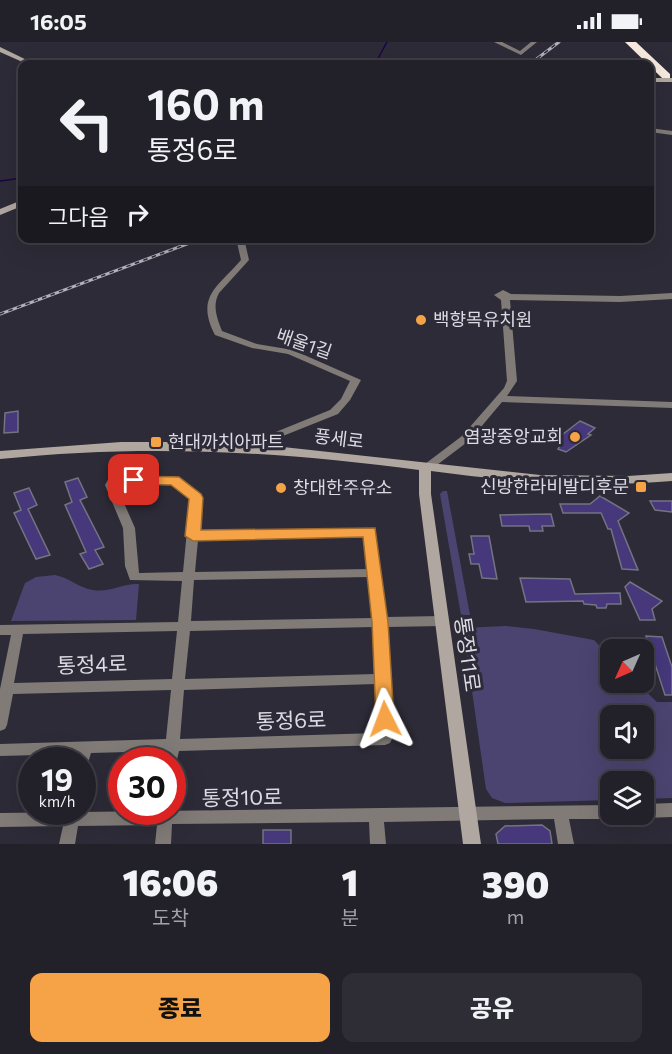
<!DOCTYPE html>
<html lang="ko">
<head>
<meta charset="utf-8">
<style>
  body { margin:0; font-family:Commissioner,"Noto Sans KR",sans-serif; background:#2e2d35; color:#f1f3f6; height:100vh; display:flex; flex-direction:column; font-size:22px; white-space:nowrap }
  * { box-sizing:border-box; margin:0 }
  p { font-size:20px; color:#a2a3a8 }
  .icon { flex:none; width:33px; height:33px; fill:none; stroke:currentColor; stroke-width:2; stroke-linecap:round; stroke-linejoin:round }
  .map { position:relative; height:802px; overflow:hidden }
  .sheet { display:flex; flex-direction:column; background:#222029; flex:1 }
  .sheet>* { flex:none }
  .banner { position:absolute; left:18px; top:18px; width:636px; height:183px; border-radius:12px; box-shadow:0 6px 24px #0002,0 0 0 2px #3f3e46; background:#222029; color:#f1f3f6; overflow:hidden }
  .needle { width:39px; rotate:225deg }
  .controls { position:absolute; left:600px; top:597px; display:grid; gap:12px }
  .controls a { display:grid; place-items:center; width:54px; height:54px; border-radius:12px; background:#222029; box-shadow:0 6px 24px #0002,0 0 0 2px #3f3e46; font-size:30px }
  .speed { position:absolute; left:18px; top:705px; display:flex; gap:12px; font-size:30px; font-weight:700; text-align:center }
  .speed>* { display:grid; place-content:center; width:78px; height:78px; border-radius:50%; background:#222029; box-shadow:0 6px 24px #0002,0 0 0 2px #3f3e46; line-height:1 }
  .speed small { font-size:15px; font-weight:400 }
  .speed .limit { border:9px solid #d22; background:#fff; color:#111 }
  .pin { position:absolute; display:grid; place-items:center; width:51px; height:51px; color:#fff; margin:-26px; border-radius:12px; box-shadow:0 3px 9px #0006 }
  .me { position:absolute; width:66px; margin:-33px; rotate:357deg; stroke-linejoin:round; filter:drop-shadow(0 0 4px #0008) }
  .turn { display:flex; align-items:center; gap:21px; height:126px; padding:0 30px; font-size:27px }
  .turn .icon { width:78px; height:78px; stroke-width:2.5 }
  .turn b { display:block; font-size:42px; line-height:51px }
  .then { display:flex; align-items:center; height:57px; padding:0 30px; background:#0003; gap:12px; font-size:22px }
  .eta { display:flex; justify-content:space-evenly; align-items:center; height:102px; text-align:center }
  .eta b { font-size:36px; font-weight:800; line-height:42px }
  .primary-button { display:flex; gap:12px; margin-top:auto; padding:12px 30px }
  .primary-button a { flex:1; height:69px; border-radius:12px; background:#f5a346; color:#111; font-size:24px; font-weight:800; line-height:69px; text-align:center }
  .primary-button a+a { background:#2e2d35; color:#f1f3f6 }
  .status { display:flex; justify-content:space-between; align-items:center; height:42px; padding:0 30px; background:#222029; direction:ltr }
  .status svg { height:16px; fill:currentColor }
  .map>svg:first-child { display:block }
  .green { fill:#4b4470; fill-rule:evenodd }
  .lines { fill:none; stroke-linecap:round; stroke-linejoin:round }
  .stream { stroke:#1c0546; stroke-width:1.5 }
  .building { fill:#46387b; stroke:#747381; stroke-width:1.5 }
  .street { fill:#807b77; fill-rule:evenodd }
  .secondary { fill:#b0a8a0; fill-rule:evenodd }
  .highway { fill:#f6e9dd; fill-rule:evenodd }
  .rail-casing { stroke:#b2b0b9; stroke-width:3 }
  .rail { stroke:#2d2b37; stroke-width:1.5; stroke-dasharray:4.5; stroke-linecap:butt }
  .route { fill:#f5a346; stroke:#9f6a2e; stroke-width:1.5 }
  .poi-dot { fill:#f5a346; stroke:#2d2b37; stroke-width:2 }
  .labels { text-anchor:middle; stroke-width:6; stroke-linejoin:round; paint-order:stroke }
  .poi-label { font-size:18px; fill:#dcdbe3; stroke:#2d2b37; text-anchor:start }
  .street-label { font-size:18px; fill:#dcdbe3; stroke:#2d2b37 }
  .near-street-label { font-size:21px; fill:#dcdbe3; stroke:#2d2b37 }
</style>
</head>
<body>
<div class="status"><b>16:05</b><svg viewBox="0 0 49 12"><path d="M0 12V9h3v3zM5 12V6h3v6zM10 12V3h3v9zM15 12V0h3v12zM26 1h20v11H26zM47 4h2v5h-2z"/></svg></div>
<div class="map">
<svg width="672" height="802" viewBox="0 0 672 802">
  <rect width="100%" height="100%" fill="#2d2b37"/>
  <g class="green">
    <path d="M443,449H447L470,573H461L440,452Z"/>
    <path d="M55,533C70,536 79,546 93,548C110,551 123,541 139,542L136,578L11,579L25,541L36,535Z"/>
    <path d="M506,584L534,587L594,598L610,615V640L637,641L657,660H672V756L644,757V740H610V758L505,761L492,756L486,747L463,586ZM610,674H644V706H610Z"/>
  </g>
  <g class="lines">
    <g class="stream">
      <path d="M375,22L387,0"/>
      <path d="M0,139L22,136"/>
    </g>
  </g>
  <g class="building">
    <path d="M18,369V390L4,391L5,371Z"/>
    <path d="M580,379L595,386L588,392L591,393L566,410L558,407L561,402L558,396Z"/>
    <path d="M78,436L87,455L80,458L104,505L95,508L103,522L89,527L80,512L86,510L65,463L72,460L65,440Z"/>
    <path d="M29,446L37,463L28,467L50,513L36,517L14,471L21,468L14,451Z"/>
    <path d="M600,454L629,471L618,479L638,528L622,527L611,487H608L601,471H563L560,462H590Z"/>
    <path d="M650,459H672V470L655,468Z"/>
    <path d="M551,472L554,484H542L543,489H530L529,484H502L500,473Z"/>
    <path d="M471,494H489L497,537L482,536L479,522H471L469,512H474Z"/>
    <path d="M520,536L570,537L575,552L620,551L621,562H607L606,566H597L596,563L584,562L583,559L526,560Z"/>
    <path d="M630,540L662,559L652,567L655,578H640L625,545Z"/>
    <path d="M646,594L662,595L672,625V653H665Z"/>
    <path d="M542,783L550,789L552,802H498L496,792L505,784Z"/>
    <rect x="263" y="788" width="28" height="14"/>
  </g>
  <g class="lines">
    <g class="street">
      <path d="M494,0H502L520,9L531,0H537L521,13Z"/>
      <path d="M650,86L672,89V93L650,90Z"/>
      <path d="M236,196H244L249,218L219,251C212,264 217,276 222,289L257,302L293,308L361,338L350,358L338,372L245,409L241,408L240,406L241,404L330,368L341,357L350,339L288,312L252,306L215,293C195,254 218,245 241,218Z"/>
      <path d="M503,248L511,252L620,254L672,251V257L620,260L510,258L517,339L507,354L672,360V366L502,360L470,398L429,429H421L420,427L421,425L462,394L504,346L507,339L501,258L494,253Z"/>
      <path d="M174,434L178,435L202,456L199,490L374,487L386,575L442,574L446,576L448,579L446,582L442,584L387,585L392,697L390,701L385,703L179,709L176,722L172,724V718H164L165,709L91,711L87,724L82,726V718H75L77,712L0,714V702L166,697L171,648L13,652L7,683L5,687L0,689V647L11,593H0V583L178,580L182,539L130,538L125,524L123,486L105,443L109,436L113,435ZM171,442L190,457L183,530L139,531L135,486L116,443ZM365,494L368,527L195,530L198,498ZM369,535L373,576L191,579L194,538ZM374,585L376,632L185,637L190,589ZM177,589L172,637L14,641L23,592ZM376,642L378,691L180,697L184,648Z"/>
      <path d="M672,761V775L644,776L638,772H644V762Z"/>
      <path d="M610,763V772H616L610,777H569L574,802H558L554,777L384,780L386,802H370L369,780L172,782L171,802H155L157,783L78,784L75,802H59L63,784L0,785V771Z"/>
    </g>
    <g class="secondary">
      <path d="M0,5L33,21L34,22H27L0,10Z"/>
      <rect x="650" y="36" width="22" height="4"/>
      <path d="M22,158V164L0,173V167Z"/>
      <path d="M121,400H202L283,405L540,433L628,434L672,431V439C591,446 512,440 431,429V452L481,802H463L419,452V428C276,409 144,402 0,417V409Z"/>
    </g>
    <path class="highway" d="M625,0H636L670,32V36H662Z"/>
    <g class="rail-casing">
      <g id="rail">
        <path d="M530,22L559,0"/>
        <path d="M0,272L203,196"/>
      </g>
    </g>
    <use href="#rail" class="rail"/>
  </g>
  <path class="route" d="M134,434L179,435L201,452L203,456L201,488L375,486L388,580L394,677L391,682L385,684L378,682L376,677L372,580L363,495L193,499L185,494L189,457L171,443L128,442L126,438Z"/>
  <g class="poi-dot">
    <circle cx="421" cy="278" r="6"/>
    <circle cx="575" cy="395" r="6"/>
    <rect x="150" y="394" width="12" height="12" rx="3"/>
    <rect x="635" y="439" width="12" height="12" rx="3"/>
    <circle cx="281" cy="446" r="6"/>
  </g>
  <g class="labels">
    <g class="poi-label">
      <text x="433" y="284">백향목유치원</text>
      <text x="563" y="401" text-anchor="end">염광중앙교회</text>
      <text x="168" y="406">현대까치아파트</text>
      <text x="629" y="451" text-anchor="end">신방한라비발디후문</text>
      <text x="293" y="452">창대한주유소</text>
    </g>
    <g class="street-label">
      <text transform="translate(304 302) rotate(19)" y="6">배울1길</text>
      <text transform="translate(339 397) rotate(7)" y="6">풍세로</text>
    </g>
    <g class="near-street-label">
      <text transform="translate(467 612) rotate(82)" y="7">통정11로</text>
      <text transform="translate(92 623) rotate(-2)" y="7">통정4로</text>
      <text transform="translate(291 679) rotate(-2)" y="7">통정6로</text>
      <text transform="translate(242 756) rotate(-1)" y="7">통정10로</text>
    </g>
  </g>
</svg>
<div class="controls">
<a><svg class="needle" viewBox="-14 -14 28 28"><path d="M0-13l5 13h-10z" fill="#e53935"/><path d="M0 13l5-13h-10z" fill="#a2a3a8"/></svg></a>
<a><svg class="icon" aria-label="sound" viewBox="0 0 24 24"><path d="M4 9h4l5-4v14l-5-4H4zM17 9q2 3 0 6"/></svg></a>
<a><svg class="icon" aria-label="layers" viewBox="0 0 24 24"><path d="M12 4l9 5-9 5-9-5zM3 14l9 5 9-5"/></svg></a>
</div>
<div class="speed"><div>19<small>km/h</small></div><div class="limit">30</div></div>
<div class="pin" style="left:134px;top:438px;background:#d93025"><svg class="icon" aria-label="arrive" viewBox="0 0 24 24"><path d="M6 21V4h12l-3 4 3 4H6"/></svg></div>
<svg class="me" style="left:385px;top:677px" viewBox="-20 -20 40 40"><path d="M0-17L14 15 0 8-14 15z" fill="#f5a346" stroke="#fff" stroke-width="4"/></svg>
<div class="banner">
<div class="turn"><svg class="icon" aria-label="left" viewBox="0 0 24 24"><path d="M17 20v-9H6M10 6l-5 5 5 5"/></svg><div><b>160 m</b>통정6로</div></div>
<div class="then">그다음<svg class="icon" aria-label="right" viewBox="0 0 24 24"><path d="M7 20v-9h11M14 6l5 5-5 5"/></svg></div>
</div>
</div>
<section class="sheet">
<div class="eta">
<div><b>16:06</b><p>도착</p></div>
<div><b>1</b><p>분</p></div>
<div><b>390</b><p>m</p></div>
</div>
<div class="primary-button"><a>종료</a><a>공유</a></div>
</section>
</body>
</html>
